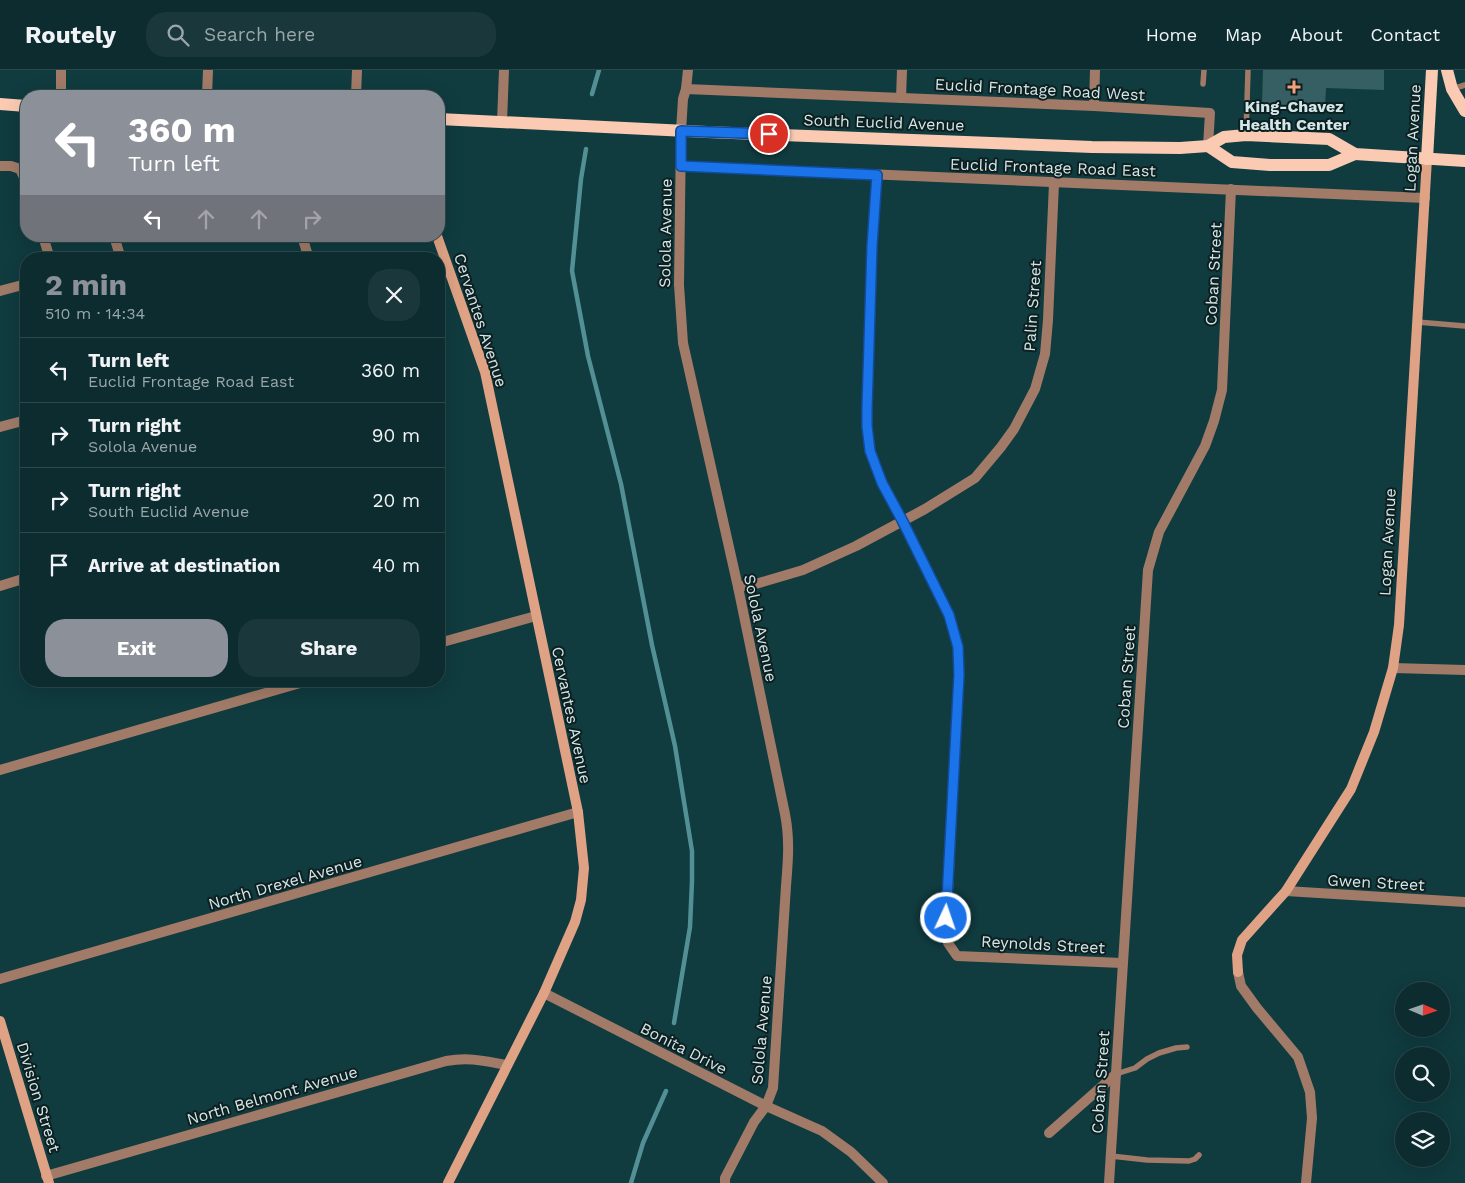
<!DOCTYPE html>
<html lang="en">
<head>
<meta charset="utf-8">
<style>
  body { margin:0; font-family:"Work Sans",sans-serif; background:#1a383b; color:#f1f3f6; height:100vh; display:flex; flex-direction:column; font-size:19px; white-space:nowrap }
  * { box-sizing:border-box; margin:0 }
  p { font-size:16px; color:#9aa7aa }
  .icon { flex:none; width:28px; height:28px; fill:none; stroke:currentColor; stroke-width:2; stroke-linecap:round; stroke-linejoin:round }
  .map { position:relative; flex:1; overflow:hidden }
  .drawer { position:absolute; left:20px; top:182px; width:425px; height:435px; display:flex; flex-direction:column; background:#0c2c2f; border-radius:20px; box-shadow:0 5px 20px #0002,0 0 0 1px #2c484b }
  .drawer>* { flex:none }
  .hud { position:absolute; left:20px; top:20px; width:425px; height:152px; border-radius:20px; box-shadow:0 5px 20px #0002,0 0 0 1px #2c484b; background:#8c9099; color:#fff; overflow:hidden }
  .needle { width:32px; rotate:92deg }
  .tools { position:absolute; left:1395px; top:912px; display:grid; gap:10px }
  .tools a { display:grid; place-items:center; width:55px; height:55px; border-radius:50%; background:#0c2c2f; box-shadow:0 5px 20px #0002,0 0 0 1px #2c484b; font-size:25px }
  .pin { position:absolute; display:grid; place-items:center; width:42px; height:42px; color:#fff; margin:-21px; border:2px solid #fff; border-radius:50%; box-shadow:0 1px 5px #0007 }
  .me { position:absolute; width:55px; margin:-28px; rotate:3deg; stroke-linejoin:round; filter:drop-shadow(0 0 4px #0008) }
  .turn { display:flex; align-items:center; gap:18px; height:105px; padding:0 25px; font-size:22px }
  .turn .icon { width:65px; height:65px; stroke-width:2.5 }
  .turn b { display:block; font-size:35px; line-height:42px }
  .lanes { display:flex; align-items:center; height:48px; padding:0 25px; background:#0003; justify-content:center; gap:25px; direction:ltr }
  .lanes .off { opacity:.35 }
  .round { display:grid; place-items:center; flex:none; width:52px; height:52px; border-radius:20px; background:#1a383b }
  .overview { display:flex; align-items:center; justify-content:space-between; height:85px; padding:0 25px }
  h1 { font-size:30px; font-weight:700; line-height:38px; color:#8c9099 }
  .button { display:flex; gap:10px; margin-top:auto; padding:10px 25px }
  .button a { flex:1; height:58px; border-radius:20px; background:#8c9099; color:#fff; font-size:20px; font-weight:700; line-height:58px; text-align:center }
  .button a+a { background:#1a383b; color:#f1f3f6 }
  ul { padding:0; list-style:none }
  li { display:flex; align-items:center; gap:15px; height:65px; padding:0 25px; border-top:1px solid #2c484b }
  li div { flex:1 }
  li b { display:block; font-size:19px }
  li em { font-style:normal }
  header { display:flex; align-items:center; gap:30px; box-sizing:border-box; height:70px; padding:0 25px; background:#0c2c2f; border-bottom:1px solid #2c484b }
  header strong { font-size:24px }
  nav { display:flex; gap:28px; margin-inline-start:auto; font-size:18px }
  .search { width:350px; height:45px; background:#1a383b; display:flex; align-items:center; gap:12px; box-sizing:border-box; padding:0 18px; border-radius:20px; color:#9aa7aa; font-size:19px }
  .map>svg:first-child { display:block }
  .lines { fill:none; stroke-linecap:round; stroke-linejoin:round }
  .stream { stroke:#529096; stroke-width:4.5 }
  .building { fill:#365f63 }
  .lane { stroke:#a17b68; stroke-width:5.5 }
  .street { stroke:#a17b68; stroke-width:10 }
  .secondary { stroke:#dfa284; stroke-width:10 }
  .primary { stroke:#facab3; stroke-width:12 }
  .route-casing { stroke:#114b97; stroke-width:12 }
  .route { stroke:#1a73e8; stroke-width:9 }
  .poi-dot { fill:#f1a27b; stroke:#0e1f20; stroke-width:2 }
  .labels { text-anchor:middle; stroke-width:4; stroke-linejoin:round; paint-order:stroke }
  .street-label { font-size:16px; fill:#d2e7ea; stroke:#0e1f20 }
  .poi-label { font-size:16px; font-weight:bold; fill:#d2e7ea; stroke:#0e1f20 }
</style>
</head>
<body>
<header>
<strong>Routely</strong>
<div class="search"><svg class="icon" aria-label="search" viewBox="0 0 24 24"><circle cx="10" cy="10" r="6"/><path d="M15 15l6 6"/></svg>Search here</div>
<nav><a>Home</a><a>Map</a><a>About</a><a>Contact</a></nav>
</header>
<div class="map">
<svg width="1465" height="1113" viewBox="0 0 1465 1113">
  <rect width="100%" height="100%" fill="#103b3f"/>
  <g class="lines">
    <g class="stream">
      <path d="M592,24L599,0"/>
      <path d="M586,79L581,109L572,201L588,286L621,414L652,575L675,676L692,781V811L690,857L674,953"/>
      <path d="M631,1113L643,1073L666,1021"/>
    </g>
  </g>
  <path class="building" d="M1263,0H1384V20L1326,18L1325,37L1262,34Z"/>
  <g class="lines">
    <g class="lane">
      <path d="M1203,14L1204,0"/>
      <path d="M1452,19L1465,15"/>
      <path d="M1246,65L1248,0"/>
      <path d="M1417,252L1465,256"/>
      <path d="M1116,1004L1135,998L1147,989L1159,983L1176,978L1187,977"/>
      <path d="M1111,1086L1147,1090L1189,1091L1195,1089L1199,1085"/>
    </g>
    <g class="street">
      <path d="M688,0L686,19L683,29L681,61L679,215L683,273L738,517L785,744C790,770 788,791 786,816L773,1018L766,1036L754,1052L725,1108V1113"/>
      <path d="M686,19L1094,36L1210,43L1208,76"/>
      <path d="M61,26V0"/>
      <path d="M207,26L208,0"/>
      <path d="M356,26L357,0"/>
      <path d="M901,28L902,0"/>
      <path d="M1094,36L1095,0"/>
      <path d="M502,52L504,0"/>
      <path d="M0,96H11L20,99L26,112"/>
      <path d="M681,96L1425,128"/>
      <path d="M877,105L872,175L867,356L870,381L882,413L902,450L949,545L958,577L959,605L946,861L948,873L957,886L1122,893"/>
      <path d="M43,166L50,189"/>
      <path d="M114,166L121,189"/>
      <path d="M302,166L309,189"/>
      <path d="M0,221L26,214"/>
      <path d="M0,357L26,350"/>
      <path d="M0,516L26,508"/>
      <path d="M738,517L759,513L803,500L856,476L925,439L975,408L1001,377L1014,359L1035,319L1045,284L1048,250L1054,113"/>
      <path d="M439,573L536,546"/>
      <path d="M1393,598L1465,600"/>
      <path d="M0,700L307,611"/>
      <path d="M1286,821L1465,832"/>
      <path d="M1238,902L1241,916L1257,938L1298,987L1310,1022L1312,1048L1306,1113"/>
      <path d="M0,909L578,742"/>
      <path d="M544,923L766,1036L822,1061L851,1082L883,1113"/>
      <path d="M1049,1063L1116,1004"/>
      <path d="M46,1106L446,991C470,987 484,991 507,995"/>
      <path d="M1109,1113L1148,500L1159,462L1205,376L1214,351L1222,320L1231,119"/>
    </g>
    <g class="secondary">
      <path d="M437,166L485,302L578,742L584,798L581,830L575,852L544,923L448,1113"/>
      <path d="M1238,902L1237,885L1242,870L1286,821L1351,719L1374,662L1393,598L1399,555L1427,89"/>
      <path d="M0,951L49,1113"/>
    </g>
    <g class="primary">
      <path d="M1447,0L1452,19L1465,41"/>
      <path d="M0,34L26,36"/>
      <path d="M439,49L707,62L1092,77L1180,78L1208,76L1224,67L1246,65L1329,69L1355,84L1465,91"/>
      <path d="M1208,76L1232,92L1270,95H1329L1355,84"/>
      <path d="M1427,89L1432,0"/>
    </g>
  </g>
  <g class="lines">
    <g class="route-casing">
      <path id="route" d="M769,64L681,61V96L877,105L872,176L867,339V356L870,381L882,413L902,450L949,545L958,577L959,605L946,848"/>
    </g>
    <use href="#route" class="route"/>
  </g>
  <path class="poi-dot" d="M1291.5 9.5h5v5h5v5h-5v5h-5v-5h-5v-5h5z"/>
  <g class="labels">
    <g class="street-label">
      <text transform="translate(1040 19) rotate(3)" y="6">Euclid Frontage Road West</text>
      <text transform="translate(884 52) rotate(2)" y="6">South Euclid Avenue</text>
      <text transform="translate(1412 68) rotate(-87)" y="6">Logan Avenue</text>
      <text transform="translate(1053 97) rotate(2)" y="6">Euclid Frontage Road East</text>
      <text transform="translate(665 163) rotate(-89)" y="6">Solola Avenue</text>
      <text transform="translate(1213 204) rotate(-87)" y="6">Coban Street</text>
      <text transform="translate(1032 236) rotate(-86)" y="6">Palin Street</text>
      <text transform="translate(481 250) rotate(72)" y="6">Cervantes Avenue</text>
      <text transform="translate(1387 472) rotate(-87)" y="6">Logan Avenue</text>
      <text transform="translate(761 558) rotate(78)" y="6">Solola Avenue</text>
      <text transform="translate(1126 607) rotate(-86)" y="6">Coban Street</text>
      <text transform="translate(572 645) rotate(78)" y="6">Cervantes Avenue</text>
      <text transform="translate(285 812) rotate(-16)" y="6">North Drexel Avenue</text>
      <text transform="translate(1376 812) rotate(3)" y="6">Gwen Street</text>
      <text transform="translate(1043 874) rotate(3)" y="6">Reynolds Street</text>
      <text transform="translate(761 960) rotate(-85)" y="6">Solola Avenue</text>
      <text transform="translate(684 978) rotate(27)" y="6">Bonita Drive</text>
      <text transform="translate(1100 1012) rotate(-86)" y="6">Coban Street</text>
      <text transform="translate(272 1025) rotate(-16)" y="6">North Belmont Avenue</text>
      <text transform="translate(39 1027) rotate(73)" y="6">Division Street</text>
    </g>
    <g class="poi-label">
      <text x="1294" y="42">King-Chavez<tspan x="1294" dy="18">Health Center</tspan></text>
    </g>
  </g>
</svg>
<div class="tools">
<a><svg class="needle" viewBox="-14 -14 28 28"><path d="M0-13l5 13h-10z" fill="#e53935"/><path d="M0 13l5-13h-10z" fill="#9aa7aa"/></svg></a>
<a><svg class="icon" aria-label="search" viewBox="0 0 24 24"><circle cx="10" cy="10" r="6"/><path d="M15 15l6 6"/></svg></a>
<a><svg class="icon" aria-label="layers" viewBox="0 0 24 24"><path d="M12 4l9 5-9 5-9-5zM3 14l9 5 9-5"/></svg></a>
</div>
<div class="pin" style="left:769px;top:64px;background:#d93025"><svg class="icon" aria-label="arrive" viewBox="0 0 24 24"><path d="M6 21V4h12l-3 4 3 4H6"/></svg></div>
<svg class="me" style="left:946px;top:848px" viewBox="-20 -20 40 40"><circle r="17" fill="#1a73e8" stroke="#fff" stroke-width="3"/><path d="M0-11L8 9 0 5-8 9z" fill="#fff"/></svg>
<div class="hud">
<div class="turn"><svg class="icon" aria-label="left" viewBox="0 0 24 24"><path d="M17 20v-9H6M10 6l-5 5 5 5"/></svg><div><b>360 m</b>Turn left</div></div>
<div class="lanes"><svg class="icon" aria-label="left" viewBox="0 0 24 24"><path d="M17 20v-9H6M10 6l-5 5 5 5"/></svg><svg class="icon off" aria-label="ahead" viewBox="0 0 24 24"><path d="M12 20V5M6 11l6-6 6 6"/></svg><svg class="icon off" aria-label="ahead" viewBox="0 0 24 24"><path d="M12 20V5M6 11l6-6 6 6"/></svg><svg class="icon off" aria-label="right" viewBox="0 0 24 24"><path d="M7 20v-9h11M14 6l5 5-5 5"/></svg></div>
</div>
<section class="drawer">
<div class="overview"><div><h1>2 min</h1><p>510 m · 14:34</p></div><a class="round"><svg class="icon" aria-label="close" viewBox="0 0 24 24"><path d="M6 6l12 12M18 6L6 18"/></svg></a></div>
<ul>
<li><svg class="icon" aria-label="left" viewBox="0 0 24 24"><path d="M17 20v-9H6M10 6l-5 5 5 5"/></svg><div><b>Turn left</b><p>Euclid Frontage Road East</p></div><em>360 m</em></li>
<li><svg class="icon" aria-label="right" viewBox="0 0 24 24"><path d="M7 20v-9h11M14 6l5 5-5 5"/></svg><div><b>Turn right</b><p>Solola Avenue</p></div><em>90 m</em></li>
<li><svg class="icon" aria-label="right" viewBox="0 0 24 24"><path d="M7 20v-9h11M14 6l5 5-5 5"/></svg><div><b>Turn right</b><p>South Euclid Avenue</p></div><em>20 m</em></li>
<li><svg class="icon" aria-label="arrive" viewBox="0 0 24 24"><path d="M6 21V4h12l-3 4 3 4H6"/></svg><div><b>Arrive at destination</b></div><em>40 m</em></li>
</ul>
<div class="button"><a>Exit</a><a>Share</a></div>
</section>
</div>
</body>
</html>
